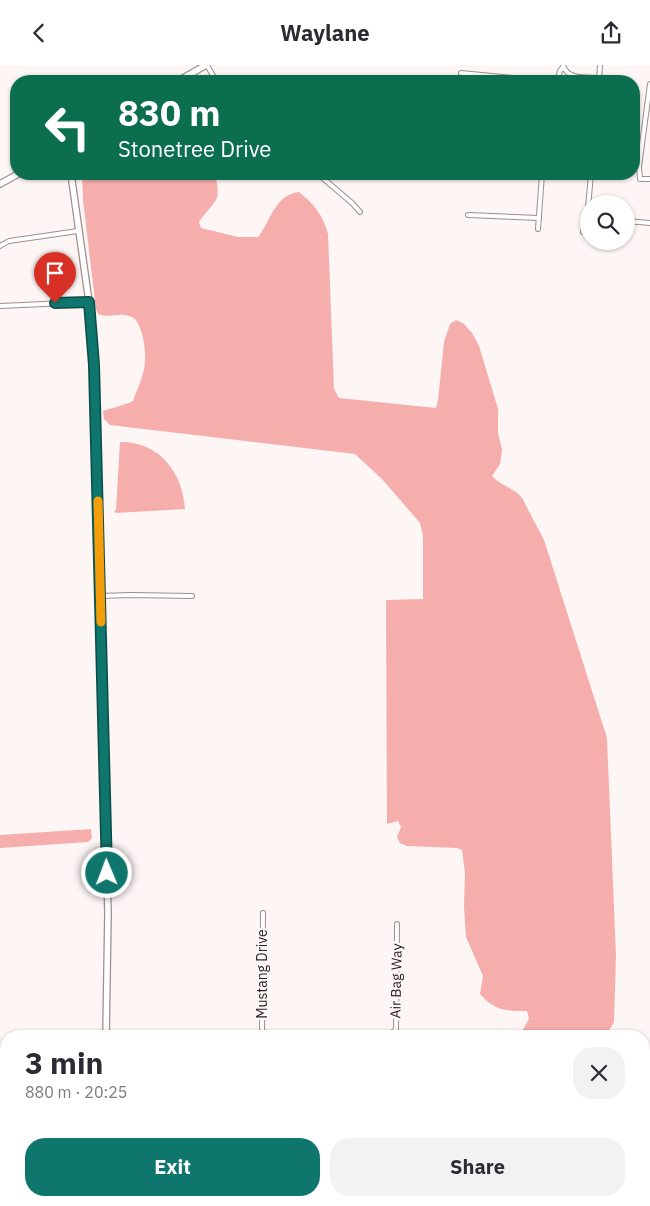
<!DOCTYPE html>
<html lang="en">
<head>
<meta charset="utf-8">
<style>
  body { margin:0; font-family:"IBM Plex Sans",sans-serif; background:#f2f2f3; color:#2b2b33; height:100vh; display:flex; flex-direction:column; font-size:19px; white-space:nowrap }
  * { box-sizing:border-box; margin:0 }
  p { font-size:16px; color:#7c7c81 }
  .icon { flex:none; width:28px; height:28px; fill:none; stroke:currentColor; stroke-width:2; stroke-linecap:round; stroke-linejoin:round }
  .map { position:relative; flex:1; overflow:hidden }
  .side { position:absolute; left:0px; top:965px; width:650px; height:176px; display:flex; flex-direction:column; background:#fff; border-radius:20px 20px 0 0; box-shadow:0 1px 4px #0004 }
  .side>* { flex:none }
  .guide { position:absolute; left:10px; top:10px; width:630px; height:105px; border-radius:20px; box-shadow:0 1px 4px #0004; background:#0b6e4f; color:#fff; overflow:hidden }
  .fabs { position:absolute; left:580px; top:130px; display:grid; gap:10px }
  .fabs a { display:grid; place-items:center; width:55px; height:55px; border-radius:50%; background:#fff; box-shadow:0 1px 4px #0004; font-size:25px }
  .pin { position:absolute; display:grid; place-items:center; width:42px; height:42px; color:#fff; margin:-51px -21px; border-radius:50% 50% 50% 0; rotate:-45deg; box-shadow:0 0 5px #0007 }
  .pin .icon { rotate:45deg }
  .me { position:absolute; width:55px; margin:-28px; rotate:359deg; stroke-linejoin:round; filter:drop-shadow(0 0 4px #0008) }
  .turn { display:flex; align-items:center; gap:18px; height:105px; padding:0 25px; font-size:22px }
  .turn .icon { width:65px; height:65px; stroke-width:2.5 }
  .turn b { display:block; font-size:35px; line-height:42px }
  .round { display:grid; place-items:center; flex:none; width:52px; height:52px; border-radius:20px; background:#f2f2f3 }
  .overview { display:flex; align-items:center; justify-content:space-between; height:85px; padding:0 25px }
  h1 { font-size:30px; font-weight:800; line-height:38px }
  .primary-button { display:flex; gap:10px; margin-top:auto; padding:10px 25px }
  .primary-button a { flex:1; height:58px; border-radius:20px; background:#0f766e; color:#fff; font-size:20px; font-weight:800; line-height:58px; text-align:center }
  .primary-button a+a { background:#f2f2f3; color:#2b2b33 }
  header { display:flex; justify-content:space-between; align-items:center; height:65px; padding:0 25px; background:#fff; font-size:22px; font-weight:800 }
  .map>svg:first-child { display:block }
  .green { fill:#f6aeac }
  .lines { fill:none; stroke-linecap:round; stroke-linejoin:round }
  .street-casing { stroke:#a08c8b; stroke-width:6 }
  .secondary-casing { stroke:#a08c8b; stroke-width:8 }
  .street { stroke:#fff; stroke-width:4 }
  .secondary { stroke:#fff; stroke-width:5.5 }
  .route-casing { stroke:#0a4d48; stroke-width:12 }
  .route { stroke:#0f766e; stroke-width:9 }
  .slow { stroke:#f59e0b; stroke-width:9 }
  .labels { text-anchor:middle; stroke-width:5; stroke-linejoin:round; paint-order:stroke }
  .street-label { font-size:14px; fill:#2b2323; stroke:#fef5f5 }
</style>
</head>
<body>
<header><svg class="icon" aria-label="back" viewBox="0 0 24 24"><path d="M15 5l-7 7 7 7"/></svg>Waylane<svg class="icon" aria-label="share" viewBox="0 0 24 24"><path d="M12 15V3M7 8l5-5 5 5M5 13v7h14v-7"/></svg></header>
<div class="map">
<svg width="650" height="1141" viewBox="0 0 650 1141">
  <rect width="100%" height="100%" fill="#fef5f5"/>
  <g class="green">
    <path d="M82,109H215C222,139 215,134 199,157L201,163L238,172H258C271,156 274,130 299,127C314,139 323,150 328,169L334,324L339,333L436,343L438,335L444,277L450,259L456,255L464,259L472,268L479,281L498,344V368L502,385L500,399L492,411C501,421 514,423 522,433L544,475L607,673L616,891L614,957L607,969L596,971H522V966L529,954L527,946C506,946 495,946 480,929L483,911L466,872L464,842L465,808L462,785L457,783L407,781L400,778L397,772L401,762L398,756L387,759L386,535L423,534V471L420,458L382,414L355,389L110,360L104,354L103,346C113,342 123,341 133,336C137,324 145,309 145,295C146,284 142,257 132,252C119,246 109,254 98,249L96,244L83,135Z"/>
    <path d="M120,377C159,376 183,408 185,444L116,448L114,446L116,445Z"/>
    <path d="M91,764L92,773L88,777L0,783V770Z"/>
    <path d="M650,1032V1119L644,1126V1033Z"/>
    <path d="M499,1135H624L621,1141H494Z"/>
  </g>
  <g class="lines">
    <g class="street-casing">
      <g id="street">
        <path d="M207,0L216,16"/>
        <path d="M563,0C567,15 586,12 599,13"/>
        <path d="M461,8L543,16"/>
        <path d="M557,16L560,6L563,2"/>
        <path d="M599,16L600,0"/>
        <path d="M650,19L639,102L640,114H650"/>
        <path d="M318,109L352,138L360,147"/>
        <path d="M468,150L539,153"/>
        <path d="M626,156L650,158"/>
        <path d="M538,164L542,109"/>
        <path d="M583,167L587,154L591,109"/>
        <path d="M0,181L9,176L78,166"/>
        <path d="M0,241L89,237"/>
        <path d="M100,531L130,530L192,531"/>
        <path d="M262,971L263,848"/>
        <path d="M389,971L396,964L397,859"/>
      </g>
    </g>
    <g class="secondary-casing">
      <g id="secondary">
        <path d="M178,16L206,0"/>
        <path d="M71,109L89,237L94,300L108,848L106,971"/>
        <path d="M0,119L18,109"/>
        <path d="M106,1135V1141"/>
      </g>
    </g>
    <use href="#street" class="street"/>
    <use href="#secondary" class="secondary"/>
  </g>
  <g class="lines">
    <g class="route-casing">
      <path id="route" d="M55,238L89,237L94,300L107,808"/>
    </g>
    <use href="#route" class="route"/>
    <path class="slow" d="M98,436L101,557"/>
  </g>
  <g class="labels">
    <g class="street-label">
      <text transform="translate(262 909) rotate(-90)" y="5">Mustang Drive</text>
      <text transform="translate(396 916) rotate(-89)" y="5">Air Bag Way</text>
    </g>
  </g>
</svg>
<div class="fabs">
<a><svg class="icon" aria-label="search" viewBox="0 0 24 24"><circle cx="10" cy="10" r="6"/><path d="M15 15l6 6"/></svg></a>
</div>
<div class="pin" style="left:55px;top:238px;background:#d93025"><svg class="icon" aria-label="arrive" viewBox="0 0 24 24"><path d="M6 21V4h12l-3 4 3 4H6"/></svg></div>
<svg class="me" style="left:107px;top:808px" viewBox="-20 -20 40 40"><circle r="17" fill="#0f766e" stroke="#fff" stroke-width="3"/><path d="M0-11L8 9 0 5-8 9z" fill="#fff"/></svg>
<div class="guide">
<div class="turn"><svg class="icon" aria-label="left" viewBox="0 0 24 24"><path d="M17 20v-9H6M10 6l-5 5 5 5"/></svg><div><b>830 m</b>Stonetree Drive</div></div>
</div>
<section class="side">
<div class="overview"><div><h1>3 min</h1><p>880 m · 20:25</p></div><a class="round"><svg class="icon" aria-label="close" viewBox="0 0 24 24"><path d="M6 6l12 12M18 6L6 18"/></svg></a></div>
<div class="primary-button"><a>Exit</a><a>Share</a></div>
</section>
</div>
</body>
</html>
